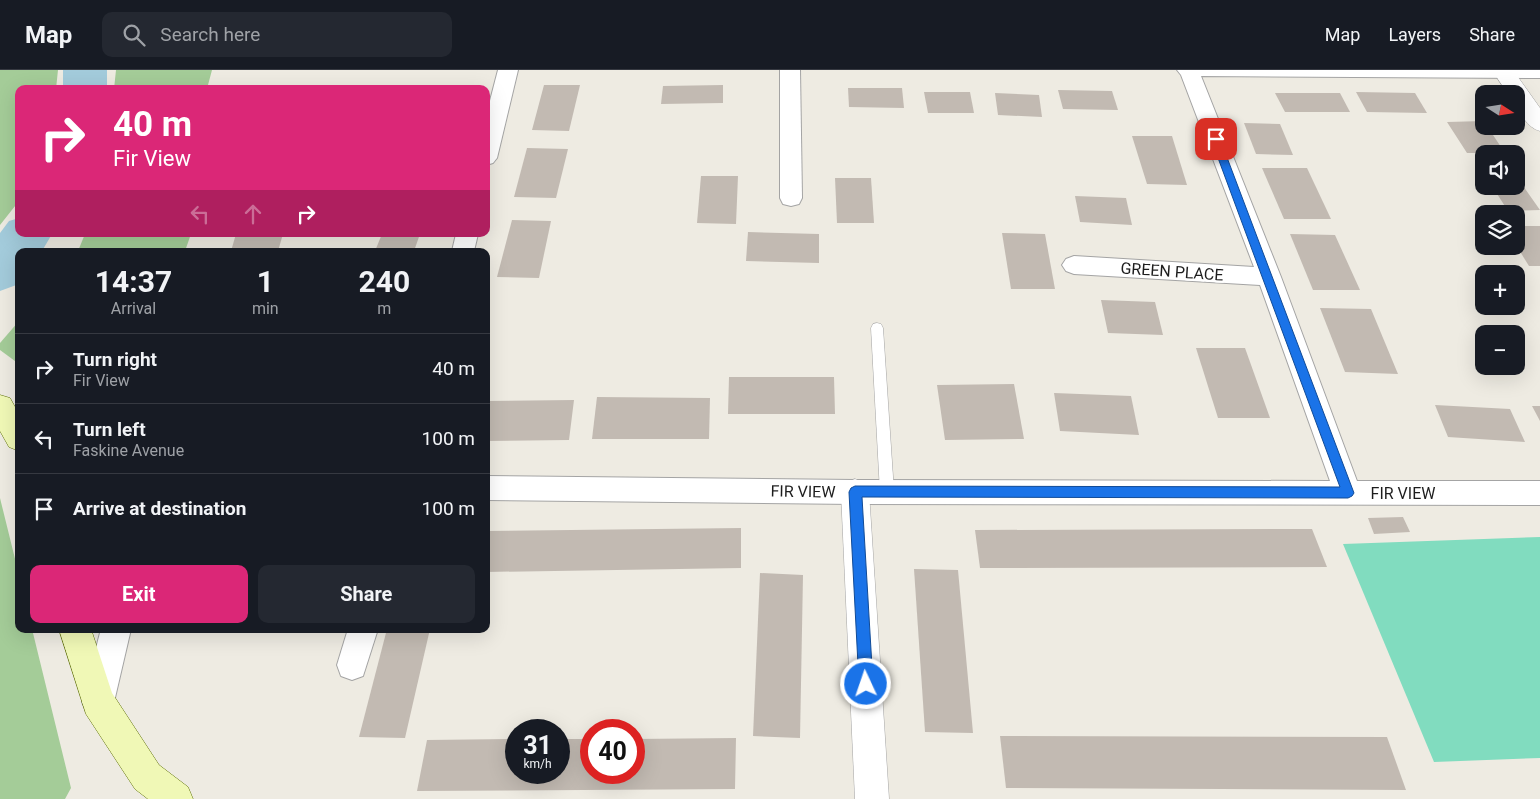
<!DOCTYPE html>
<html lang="en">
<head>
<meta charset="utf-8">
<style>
  body { margin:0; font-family:Roboto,sans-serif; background:#242831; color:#f1f3f6; height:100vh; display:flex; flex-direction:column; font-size:19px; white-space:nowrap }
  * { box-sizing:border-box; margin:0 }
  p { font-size:16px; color:#9ea1a6 }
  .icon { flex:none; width:28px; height:28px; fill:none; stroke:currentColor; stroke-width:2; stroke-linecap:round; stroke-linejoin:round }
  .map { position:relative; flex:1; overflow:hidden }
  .sheet { position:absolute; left:15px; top:178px; width:475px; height:385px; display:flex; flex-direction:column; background:#171b24; border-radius:10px; box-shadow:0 5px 20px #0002 }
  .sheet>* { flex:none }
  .hud { position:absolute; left:15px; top:15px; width:475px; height:152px; border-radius:10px; box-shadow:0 5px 20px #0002; background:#db2777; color:#fff; overflow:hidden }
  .needle { width:32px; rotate:102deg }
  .tools { position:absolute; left:1475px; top:15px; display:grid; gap:10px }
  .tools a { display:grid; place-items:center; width:50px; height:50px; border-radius:10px; background:#171b24; box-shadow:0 5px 20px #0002; font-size:25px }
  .speed { position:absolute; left:505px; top:649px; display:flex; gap:10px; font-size:25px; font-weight:700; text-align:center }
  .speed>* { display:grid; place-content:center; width:65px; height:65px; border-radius:50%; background:#171b24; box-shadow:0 5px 20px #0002; line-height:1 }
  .speed small { font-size:12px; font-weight:400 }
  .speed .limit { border:8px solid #d22; background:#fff; color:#111 }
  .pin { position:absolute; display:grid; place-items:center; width:42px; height:42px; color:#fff; margin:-21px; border-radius:10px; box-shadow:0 2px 8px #0006 }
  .me { position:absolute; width:55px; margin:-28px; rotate:357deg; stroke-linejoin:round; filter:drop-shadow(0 0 4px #0008) }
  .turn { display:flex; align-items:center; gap:18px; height:105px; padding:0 15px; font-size:22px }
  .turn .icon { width:65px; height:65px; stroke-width:2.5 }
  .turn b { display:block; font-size:35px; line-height:42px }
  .lanes { display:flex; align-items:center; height:48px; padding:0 15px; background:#0003; justify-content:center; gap:25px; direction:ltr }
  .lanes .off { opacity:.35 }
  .eta { display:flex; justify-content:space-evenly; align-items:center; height:85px; text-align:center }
  .eta b { font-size:30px; font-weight:700; line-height:35px }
  .button { display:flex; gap:10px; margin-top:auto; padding:10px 15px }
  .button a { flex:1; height:58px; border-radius:10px; background:#db2777; color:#fff; font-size:20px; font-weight:700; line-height:58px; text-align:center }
  .button a+a { background:#242831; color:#f1f3f6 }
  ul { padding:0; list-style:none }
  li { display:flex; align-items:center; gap:15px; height:70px; padding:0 15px; border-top:1px solid #363941 }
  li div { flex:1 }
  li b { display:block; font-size:19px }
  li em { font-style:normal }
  header { display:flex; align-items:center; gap:30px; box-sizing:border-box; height:70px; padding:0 25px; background:#171b24; border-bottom:1px solid #363941 }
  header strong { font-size:24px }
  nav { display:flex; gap:28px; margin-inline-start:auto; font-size:18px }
  .search { width:350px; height:45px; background:#242831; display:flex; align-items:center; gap:12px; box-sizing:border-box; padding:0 18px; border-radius:10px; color:#9ea1a6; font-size:19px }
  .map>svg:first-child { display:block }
  .forest { fill:#a4cc98 }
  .pitch { fill:#81dcbf }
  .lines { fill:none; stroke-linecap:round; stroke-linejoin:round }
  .river { fill:#a3cbdb; fill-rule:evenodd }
  .building { fill:#c2bab2 }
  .service-casing { stroke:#a4a4a4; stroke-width:1 }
  .minor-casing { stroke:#a4a4a4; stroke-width:2 }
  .tertiary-casing { stroke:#a4a4a4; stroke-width:1 }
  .secondary-casing { stroke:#5e7007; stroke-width:1 }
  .service { fill:#fff; fill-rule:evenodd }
  .minor { fill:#fff; fill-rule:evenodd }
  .tertiary { fill:#fff; fill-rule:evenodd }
  .secondary { fill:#f0f8b6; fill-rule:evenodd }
  .route { fill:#1a73e8; stroke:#114b97 }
  .labels { text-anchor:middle; stroke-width:4.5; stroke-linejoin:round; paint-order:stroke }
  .street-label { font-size:16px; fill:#1d1d1d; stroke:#fff }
</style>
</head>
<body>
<header>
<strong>Map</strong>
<div class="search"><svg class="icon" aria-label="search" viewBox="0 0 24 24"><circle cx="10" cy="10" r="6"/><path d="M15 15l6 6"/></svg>Search here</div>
<nav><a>Map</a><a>Layers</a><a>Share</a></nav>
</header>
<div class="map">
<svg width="1540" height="729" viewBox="0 0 1540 729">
  <rect width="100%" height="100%" fill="#eeebe2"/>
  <g class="forest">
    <path d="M0,0H58L56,19H19V131L0,155Z"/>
    <path d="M116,0H212L208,15H236L235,19H114Z"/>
    <path d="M85,164H191L185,181H78Z"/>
    <path d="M19,251V294L0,280V273Z"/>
    <path d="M0,428L19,505V559H32L71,718L65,729H0Z"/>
  </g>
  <path class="pitch" d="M1540,467V688L1434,692L1343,474Z"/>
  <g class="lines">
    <g class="river">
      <rect x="63" y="0" width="44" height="19"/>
      <path d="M19,148V164H52L42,181H19V214L0,221V163L9,151Z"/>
    </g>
  </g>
  <g class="building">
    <path d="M435,15H468L467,19H433Z"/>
    <path d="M544,15H580L569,61L532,60Z"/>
    <path d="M723,15V33L661,34L663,16Z"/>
    <path d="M848,18H902L904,38L849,37Z"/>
    <path d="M1058,20L1112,21L1118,40L1063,39Z"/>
    <path d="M924,22H970L974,43H928Z"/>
    <path d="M1356,22L1415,23L1427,43L1367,42Z"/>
    <path d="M995,23L1039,25L1042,47L998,45Z"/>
    <path d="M1275,23H1340L1350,42H1285Z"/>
    <path d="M1484,51V56H1487L1505,83H1467L1447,52Z"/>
    <path d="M1244,53L1280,54L1293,85L1256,84Z"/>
    <path d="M1132,66H1172L1187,115L1147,114Z"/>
    <path d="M527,78L568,79L556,128L514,127Z"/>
    <path d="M1262,98H1307L1331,149H1284Z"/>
    <path d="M701,106H738L736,154L697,153Z"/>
    <path d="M1516,106L1540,140L1508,141L1492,116H1516Z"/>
    <path d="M835,108H871L874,153H837Z"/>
    <path d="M1075,126L1126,128L1132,155L1080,152Z"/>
    <path d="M512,150L551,151L539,208L497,207Z"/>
    <path d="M1516,156H1540V196H1529L1516,175Z"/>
    <path d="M748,162L819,164V193L746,191Z"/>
    <path d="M1002,163L1045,164L1055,219H1011Z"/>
    <path d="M236,164H283L278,181H231Z"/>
    <path d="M382,164H420L414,181H375Z"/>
    <path d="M1290,164L1335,165L1360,220H1313Z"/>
    <path d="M1101,230L1155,232L1163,265L1108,263Z"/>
    <path d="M1320,238L1371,239L1398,304L1345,302Z"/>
    <path d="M1196,278H1245L1270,348H1218Z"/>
    <path d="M729,307H834L835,344H728Z"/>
    <path d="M1014,314L1024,369L945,370L937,315Z"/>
    <path d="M1054,323L1131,326L1139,365L1060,361Z"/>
    <path d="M597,327L710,328L709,369H592Z"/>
    <path d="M574,330L569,370L486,371V331Z"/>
    <path d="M1435,335L1510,339L1525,372L1448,367Z"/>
    <path d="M1532,336H1540V351Z"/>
    <path d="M1403,447L1410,462L1374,464L1368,448Z"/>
    <path d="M741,458V498L486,502V461Z"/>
    <path d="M1312,459L1327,497L980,498L975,460Z"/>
    <path d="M914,499L958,500L973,663L925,662Z"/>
    <path d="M760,503L803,505L800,668L753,666Z"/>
    <path d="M387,559H430L405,668L359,667Z"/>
    <path d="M1000,666L1387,667L1406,720L1006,718Z"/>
    <path d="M736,668L735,719L417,721L427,670L516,669V702H559V669H591V702H634V669Z"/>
  </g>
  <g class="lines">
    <g class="service-casing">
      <path id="service" d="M877,253L881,254L883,258L894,422L892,427L887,428L882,427L880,422L871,258L873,254Z"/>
    </g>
    <g class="minor-casing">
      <g id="minor">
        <path d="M498,0H518L497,88L493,93L486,95V46Z"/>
        <path d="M780,0H800L802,128L799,134L791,136L783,134L780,128Z"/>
        <path d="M1177,0H1540V8L1201,6L1281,207L1357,411H1540V435L855,434L486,430V406L855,410L1330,411L1260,215L1074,204L1066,201L1062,195L1066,189L1074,186L1254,197L1181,5Z"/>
        <path d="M456,164H478L474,181H452Z"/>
        <path d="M101,559H131L114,632L109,643L98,648L87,643L82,632Z"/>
        <path d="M348,559H378L363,606L352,610L341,606L337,595Z"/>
      </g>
    </g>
    <g class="tertiary-casing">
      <g id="tertiary">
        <path d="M1492,0H1513L1540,38V61C1525,57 1516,38 1516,24H1508Z"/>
        <path d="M855,409L865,413L869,422L889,729H855L841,422L845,413Z"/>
      </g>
    </g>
    <g class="secondary-casing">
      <g id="secondary">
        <path d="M0,325L10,328L19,344V381L9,377L0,361Z"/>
        <path d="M59,559H91L112,623L159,695L188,717L193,729H148L135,719L86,644Z"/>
      </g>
    </g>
    <use href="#service" class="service"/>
    <use href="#minor" class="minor"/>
    <use href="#tertiary" class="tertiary"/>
    <use href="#secondary" class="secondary"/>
  </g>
  <path class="route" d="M1216,66L1220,69L1354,423L1352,426L1348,428L862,427L873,614L871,618L866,620L861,618L859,614L849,422L851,418L855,416L1340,417L1211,69Z"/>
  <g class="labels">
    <g class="street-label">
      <text transform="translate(1172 201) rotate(4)" y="6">GREEN PLACE</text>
      <text transform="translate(803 421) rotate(1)" y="6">FIR VIEW</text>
      <text x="1403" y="429">FIR VIEW</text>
    </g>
  </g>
</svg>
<div class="tools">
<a><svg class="needle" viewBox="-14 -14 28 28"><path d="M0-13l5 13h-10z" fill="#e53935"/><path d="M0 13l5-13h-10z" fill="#9ea1a6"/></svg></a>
<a><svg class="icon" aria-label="sound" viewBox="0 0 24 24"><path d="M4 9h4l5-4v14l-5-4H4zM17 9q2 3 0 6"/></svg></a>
<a><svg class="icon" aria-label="layers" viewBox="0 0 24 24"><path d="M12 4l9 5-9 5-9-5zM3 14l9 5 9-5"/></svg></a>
<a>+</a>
<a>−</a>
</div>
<div class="speed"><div>31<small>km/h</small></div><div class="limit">40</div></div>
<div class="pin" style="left:1216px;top:69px;background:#d93025"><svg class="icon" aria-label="arrive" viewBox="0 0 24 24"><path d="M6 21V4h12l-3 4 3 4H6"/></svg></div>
<svg class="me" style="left:866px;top:614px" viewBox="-20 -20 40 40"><circle r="17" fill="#1a73e8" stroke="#fff" stroke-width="3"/><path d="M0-11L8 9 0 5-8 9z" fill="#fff"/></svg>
<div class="hud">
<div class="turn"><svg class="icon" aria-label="right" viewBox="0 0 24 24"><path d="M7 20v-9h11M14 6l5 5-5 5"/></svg><div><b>40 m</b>Fir View</div></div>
<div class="lanes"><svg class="icon off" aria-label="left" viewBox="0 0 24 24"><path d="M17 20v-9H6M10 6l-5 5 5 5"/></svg><svg class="icon off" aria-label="ahead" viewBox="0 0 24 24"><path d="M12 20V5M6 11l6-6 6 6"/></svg><svg class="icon" aria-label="right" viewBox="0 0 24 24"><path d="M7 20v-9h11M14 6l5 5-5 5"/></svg></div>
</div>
<section class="sheet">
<div class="eta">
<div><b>14:37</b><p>Arrival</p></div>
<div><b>1</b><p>min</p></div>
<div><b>240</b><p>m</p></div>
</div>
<ul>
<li><svg class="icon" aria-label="right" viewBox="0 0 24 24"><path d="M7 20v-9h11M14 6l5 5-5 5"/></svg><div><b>Turn right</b><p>Fir View</p></div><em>40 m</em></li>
<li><svg class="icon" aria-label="left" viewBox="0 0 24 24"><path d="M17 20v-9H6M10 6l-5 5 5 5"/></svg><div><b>Turn left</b><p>Faskine Avenue</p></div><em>100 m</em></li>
<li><svg class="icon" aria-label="arrive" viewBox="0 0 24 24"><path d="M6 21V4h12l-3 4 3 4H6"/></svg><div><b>Arrive at destination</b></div><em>100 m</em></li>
</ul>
<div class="button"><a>Exit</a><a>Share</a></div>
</section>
</div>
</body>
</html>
